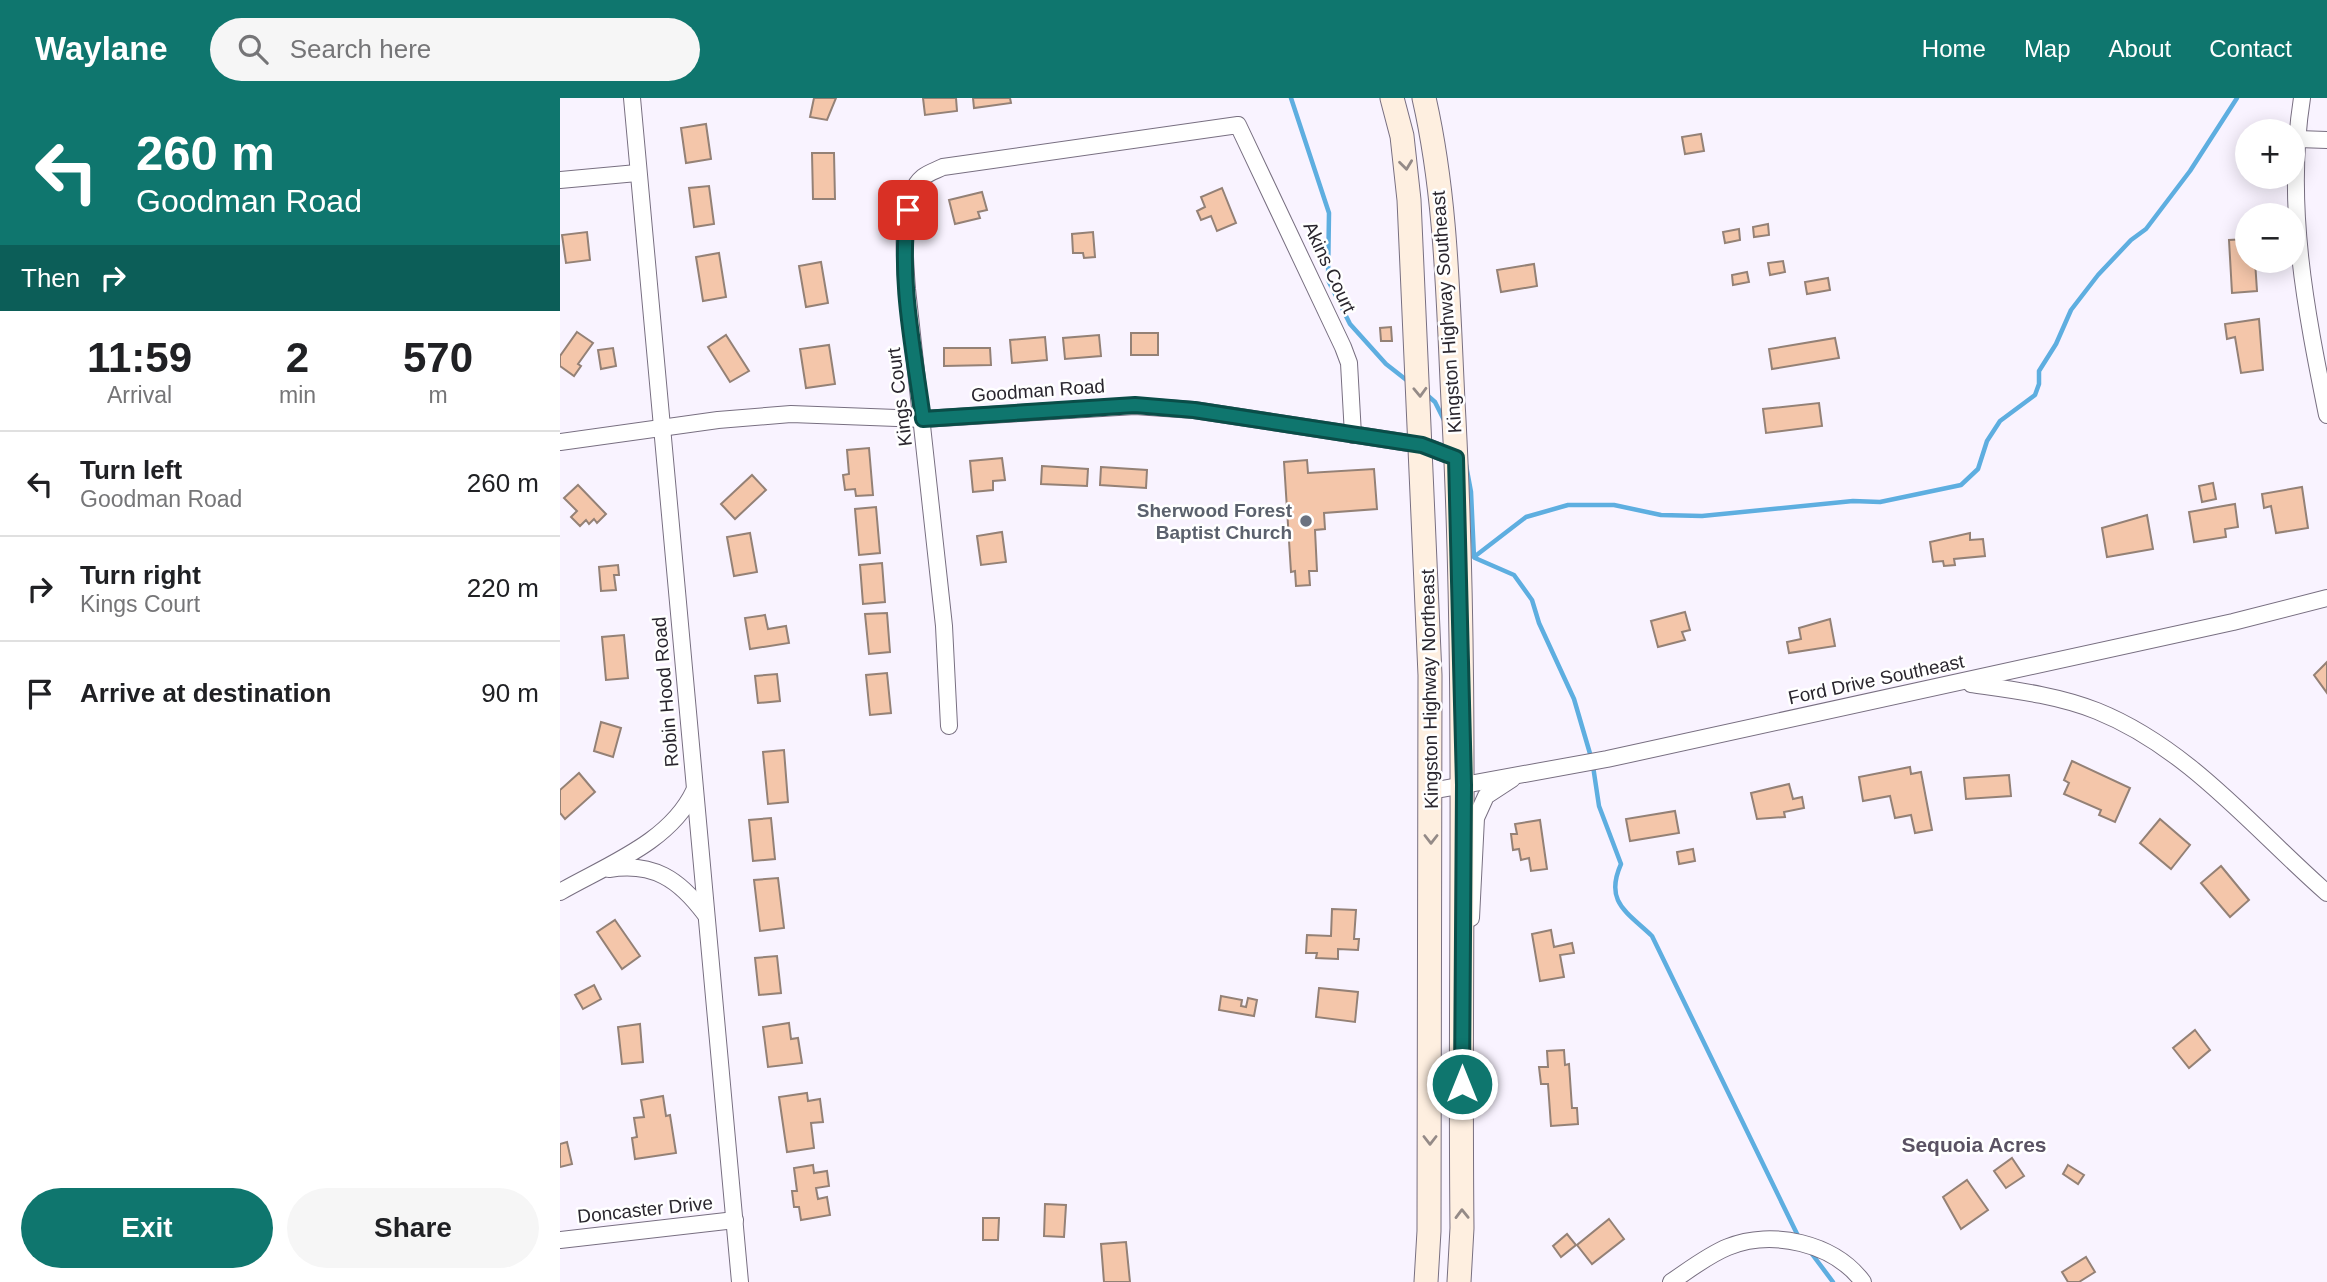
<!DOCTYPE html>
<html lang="en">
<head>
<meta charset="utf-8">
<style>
  body { margin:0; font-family:Helvetica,sans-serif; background:#f6f6f6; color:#202124; height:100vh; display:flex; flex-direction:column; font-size:26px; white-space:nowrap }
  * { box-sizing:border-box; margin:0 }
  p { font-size:23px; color:#757577 }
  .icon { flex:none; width:38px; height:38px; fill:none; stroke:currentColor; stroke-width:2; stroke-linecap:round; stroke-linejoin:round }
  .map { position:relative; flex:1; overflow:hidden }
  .side { display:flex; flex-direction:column; background:#fff; width:560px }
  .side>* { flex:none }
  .top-card { background:#0f766e; color:#fff; overflow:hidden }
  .controls { position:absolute; left:1675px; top:21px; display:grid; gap:14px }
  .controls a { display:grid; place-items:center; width:70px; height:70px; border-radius:50%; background:#fff; box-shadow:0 4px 18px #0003; font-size:35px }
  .pin { position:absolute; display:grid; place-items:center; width:60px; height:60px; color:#fff; margin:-30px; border-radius:14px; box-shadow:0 4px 10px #0006 }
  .me { position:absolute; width:77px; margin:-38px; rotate:0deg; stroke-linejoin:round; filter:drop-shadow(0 0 5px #0008) }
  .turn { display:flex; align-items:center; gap:24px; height:147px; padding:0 21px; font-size:32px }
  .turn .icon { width:91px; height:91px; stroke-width:2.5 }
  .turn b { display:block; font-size:49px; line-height:60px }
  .then { display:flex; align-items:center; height:66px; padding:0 21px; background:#0003; gap:14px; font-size:26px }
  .eta { display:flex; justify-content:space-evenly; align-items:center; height:119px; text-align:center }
  .eta b { font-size:42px; font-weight:800; line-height:49px }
  .cta { display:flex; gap:14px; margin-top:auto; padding:14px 21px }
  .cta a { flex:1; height:80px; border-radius:42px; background:#0f766e; color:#fff; font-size:28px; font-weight:800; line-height:80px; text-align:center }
  .cta a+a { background:#f6f6f6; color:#202124 }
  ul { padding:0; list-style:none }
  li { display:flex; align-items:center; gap:21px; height:105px; padding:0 21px; border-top:2px solid #e0e0e0 }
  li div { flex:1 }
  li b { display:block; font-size:26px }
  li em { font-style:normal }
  header { display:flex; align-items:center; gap:42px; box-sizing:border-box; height:98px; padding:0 35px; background:#0f766e; color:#fff }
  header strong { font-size:33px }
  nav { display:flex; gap:38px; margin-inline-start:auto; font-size:24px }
  .search { width:490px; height:63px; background:#f6f6f6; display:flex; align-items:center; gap:18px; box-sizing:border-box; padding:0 24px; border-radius:38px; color:#757577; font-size:26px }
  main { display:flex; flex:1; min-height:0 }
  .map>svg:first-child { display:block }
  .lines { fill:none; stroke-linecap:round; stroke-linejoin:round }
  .stream { stroke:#5eaee0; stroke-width:4.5 }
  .building { fill:#f4c6aa; stroke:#948176; stroke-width:2 }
  .minor-casing { stroke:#786f81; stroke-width:18 }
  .secondary-casing { stroke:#786f81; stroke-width:25 }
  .minor { stroke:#fff; stroke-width:16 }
  .secondary { stroke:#feefe0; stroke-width:23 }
  .oneway { stroke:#948a87 }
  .route-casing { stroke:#0a4d48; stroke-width:18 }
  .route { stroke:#0f766e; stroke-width:12 }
  .worship-dot { fill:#6b7280; stroke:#fff; stroke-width:2.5 }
  .labels { text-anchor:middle; stroke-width:5; stroke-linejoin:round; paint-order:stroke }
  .street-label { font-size:19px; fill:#2a262e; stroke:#fff }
  .worship-label { font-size:19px; font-weight:bold; fill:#5b616d; stroke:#fff; text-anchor:end }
  .neighbourhood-label { font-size:21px; font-weight:bold; fill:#5a5263; stroke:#fff }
</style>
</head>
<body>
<header>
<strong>Waylane</strong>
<div class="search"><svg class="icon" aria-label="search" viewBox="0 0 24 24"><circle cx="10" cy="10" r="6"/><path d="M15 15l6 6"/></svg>Search here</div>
<nav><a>Home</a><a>Map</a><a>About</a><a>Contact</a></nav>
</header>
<main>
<section class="side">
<div class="top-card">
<div class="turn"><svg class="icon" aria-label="left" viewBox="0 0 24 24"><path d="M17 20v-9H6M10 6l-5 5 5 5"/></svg><div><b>260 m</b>Goodman Road</div></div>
<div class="then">Then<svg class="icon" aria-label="right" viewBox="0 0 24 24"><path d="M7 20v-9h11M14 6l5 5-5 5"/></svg></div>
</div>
<div class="eta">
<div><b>11:59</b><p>Arrival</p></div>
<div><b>2</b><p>min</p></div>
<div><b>570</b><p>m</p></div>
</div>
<ul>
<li><svg class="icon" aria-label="left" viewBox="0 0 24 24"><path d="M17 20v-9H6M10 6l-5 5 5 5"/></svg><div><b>Turn left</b><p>Goodman Road</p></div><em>260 m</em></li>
<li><svg class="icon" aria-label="right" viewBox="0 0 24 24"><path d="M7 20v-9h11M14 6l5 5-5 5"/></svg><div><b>Turn right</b><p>Kings Court</p></div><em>220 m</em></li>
<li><svg class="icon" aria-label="arrive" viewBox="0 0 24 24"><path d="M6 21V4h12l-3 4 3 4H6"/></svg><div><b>Arrive at destination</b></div><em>90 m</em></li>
</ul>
<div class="cta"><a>Exit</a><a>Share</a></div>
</section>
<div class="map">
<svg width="1767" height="1184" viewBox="0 0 1767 1184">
  <rect width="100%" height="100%" fill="#f9f3ff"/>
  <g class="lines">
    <g class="stream">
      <path d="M731,0L769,115L768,182L790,226L826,266L849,284"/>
      <path d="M867,297L875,304L885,324"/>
      <path d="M906,367L911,394L914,459"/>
      <path d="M914,459L966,419L1008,407H1054L1101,417L1142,418L1293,403L1320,404L1401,387L1418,371L1427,343L1440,323L1475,297L1479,286V273L1496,246L1511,212L1538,177L1571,142L1586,131L1630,73L1677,0"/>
      <path d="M915,460L954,477L972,502L979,525L1014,601L1031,659"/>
      <path d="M1033,668L1039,708L1061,766C1044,804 1067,814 1092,838L1239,1140"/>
      <path d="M1249,1152L1273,1184"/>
    </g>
  </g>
  <g class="building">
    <path d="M254,0H276L267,22L250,19Z"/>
    <path d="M363,0H396L397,13L365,17Z"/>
    <path d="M413,0H450L451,5L414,10Z"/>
    <path d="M146,26L151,61L126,65L121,30Z"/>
    <path d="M1141,36L1144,53L1125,56L1122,39Z"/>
    <path d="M252,55H274L275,101H253Z"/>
    <path d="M149,88L154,126L134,129L129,90Z"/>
    <path d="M662,90L676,125L657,133L651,118L641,122L637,113L645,109L641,99Z"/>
    <path d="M422,94L427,112L418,114L420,120L395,126L389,102Z"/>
    <path d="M1208,126L1209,137L1194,139L1193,129Z"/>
    <path d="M1179,131L1180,142L1165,145L1163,134Z"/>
    <path d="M27,134L30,162L6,165L2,137Z"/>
    <path d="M533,134L535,159L524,160L523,155H513L512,136Z"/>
    <path d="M1687,141V163H1695L1697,193L1672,195L1669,142Z"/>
    <path d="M159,155L166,199L143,203L136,159Z"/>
    <path d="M1223,163L1225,174L1210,177L1208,165Z"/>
    <path d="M261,164L268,205L246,209L239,168Z"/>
    <path d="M974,166L977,188L941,194L937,172Z"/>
    <path d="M1187,174L1189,184L1173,187L1172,177Z"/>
    <path d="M1268,180L1270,192L1247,196L1245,184Z"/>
    <path d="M1699,221L1703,272L1681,275L1675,239L1667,241L1665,226Z"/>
    <path d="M831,229L832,243H821L820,230Z"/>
    <path d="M17,234L33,245L18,266L21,268L14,278L0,268V258Z"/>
    <rect x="571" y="235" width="27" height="22"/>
    <path d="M166,237L189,273L170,284L148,249Z"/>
    <path d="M539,237L541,258L505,261L503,240Z"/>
    <path d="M485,239L487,262L452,265L450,242Z"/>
    <path d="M1275,240L1279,260L1212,271L1209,251Z"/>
    <path d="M269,247L275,286L246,290L240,251Z"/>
    <path d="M53,250L56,268L41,271L38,252Z"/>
    <path d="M384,250H430L431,267L384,268Z"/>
    <path d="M1259,305L1262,328L1206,335L1203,311Z"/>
    <path d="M309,350L313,397L296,398L295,391L285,392L283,377L289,376L287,352Z"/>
    <path d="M442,360L445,382L433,383V392L413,394L410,363Z"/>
    <path d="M747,362L748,375L814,371L817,411L764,415L765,431L755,432L757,473H749L750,487L736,488L735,473L731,474L724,364Z"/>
    <path d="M482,368L528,371L527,388L481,386Z"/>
    <path d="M541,369L587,372L586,390L540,387Z"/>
    <path d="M192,377L206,392L175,421L161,406Z"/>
    <path d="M1653,385L1656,401L1642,404L1639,388Z"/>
    <path d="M18,387L46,416L37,425L34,421L29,426L26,422L20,428L11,419L17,413L4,400Z"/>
    <path d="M1742,389L1748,430L1716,435L1711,408L1704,410L1702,396Z"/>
    <path d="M1675,406L1678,429L1665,431L1666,439L1634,444L1629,414Z"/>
    <path d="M316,409L320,455L299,457L295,411Z"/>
    <path d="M1587,417L1593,451L1547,459L1542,430Z"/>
    <path d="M442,434L446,464L421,467L417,438Z"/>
    <path d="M190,435L197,474L174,478L167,439Z"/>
    <path d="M1410,435V442L1423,441L1425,458L1394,461L1395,467L1384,468L1383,463L1373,464L1370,444Z"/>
    <path d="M322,465L325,504L303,506L300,467Z"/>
    <path d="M58,467L59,477H54L56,492L41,493L39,469Z"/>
    <path d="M1125,514L1130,532L1122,534L1125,542L1098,549L1091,523Z"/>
    <path d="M327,515L330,554L309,556L305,516Z"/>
    <path d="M205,517L208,531L226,528L229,545L190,551L185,520Z"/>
    <path d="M1270,521L1275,548L1229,555L1227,544L1241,541L1239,530Z"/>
    <path d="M64,537L68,580L46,582L42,539Z"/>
    <path d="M1767,564V595L1754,577Z"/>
    <path d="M327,575L331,615L310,617L306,577Z"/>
    <path d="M217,576L220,603L198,605L195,578Z"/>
    <path d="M41,624L61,630L53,659L34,653Z"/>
    <path d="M224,652L228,704L208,706L203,654Z"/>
    <path d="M1512,663L1570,690L1555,724L1539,717L1541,712L1504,696L1509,685L1504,682Z"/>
    <path d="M1350,669L1351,676L1361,674L1372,732L1355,735L1351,717L1335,720L1330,698L1303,703L1299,679Z"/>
    <path d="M19,675L35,694L5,721L0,715V692Z"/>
    <path d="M1449,677L1451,698L1406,701L1404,680Z"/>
    <path d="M1229,686L1233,701L1242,699L1244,710L1224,714L1225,719L1197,721L1191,695Z"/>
    <path d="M1115,713L1119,735L1070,743L1066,721Z"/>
    <path d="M211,720L215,761L193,763L189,722Z"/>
    <path d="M1600,721L1630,747L1611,771L1580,745Z"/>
    <path d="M980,722L987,771L971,773L969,760L961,762L959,751L953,752L951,736H957L955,726Z"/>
    <path d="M1133,751L1135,763L1119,766L1117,754Z"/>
    <path d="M1661,768L1689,802L1670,819L1641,785Z"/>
    <path d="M218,780L224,830L200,833L194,782Z"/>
    <path d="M772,811L796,812L794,841H799L798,852L778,851V861L756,860L757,855H746L747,837L771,838Z"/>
    <path d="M55,822L80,858L62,871L37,834Z"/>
    <path d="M991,832L994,849L1012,845L1014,855L1000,857L1004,879L980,883L972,836Z"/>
    <path d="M217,858L221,895L199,897L195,860Z"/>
    <path d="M34,887L41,901L23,911L15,897Z"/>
    <path d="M759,890L798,894L795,924L756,919Z"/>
    <path d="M661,898L682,902L681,908L686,909L688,900L697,902L694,918L659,912Z"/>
    <path d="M229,925L231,941L238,940L242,965L208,969L203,929Z"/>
    <path d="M80,926L83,964L62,966L58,929Z"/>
    <path d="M1635,932L1650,952L1629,970L1613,950Z"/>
    <path d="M1004,952L1005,967L1009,966L1012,1010H1017L1018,1026L991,1028L988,986H981L979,969H988L987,953Z"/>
    <path d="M247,995L248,1003L260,1001L263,1024L251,1025L254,1050L227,1054L219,999Z"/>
    <path d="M103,998L106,1018L110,1017L116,1055L75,1061L72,1040L77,1039L74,1020L84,1019L81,1002Z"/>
    <path d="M7,1044L12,1066L0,1069V1046Z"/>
    <path d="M1452,1060L1464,1078L1446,1090L1434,1073Z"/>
    <path d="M253,1067L254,1075L267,1073L269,1088L256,1090L258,1101L267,1099L270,1117L241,1122L239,1109H234L232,1093H237L234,1070Z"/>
    <path d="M1508,1067L1524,1077L1518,1086L1503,1076Z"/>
    <path d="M1407,1082L1428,1112L1401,1131L1383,1099Z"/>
    <path d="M485,1106L506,1107L504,1139L484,1138Z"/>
    <path d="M423,1120H439L438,1142H423Z"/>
    <path d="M1049,1121L1064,1141L1032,1166L1017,1147Z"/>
    <path d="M1007,1136L1016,1147L1001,1159L993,1148Z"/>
    <path d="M566,1144L570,1184H544L541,1146Z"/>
    <path d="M1526,1159L1535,1174L1519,1184H1508L1502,1174Z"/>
  </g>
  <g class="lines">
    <g class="minor-casing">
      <g id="minor">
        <path d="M72,0L180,1184"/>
        <path d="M1742,0C1725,107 1746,213 1767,317"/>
        <path d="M1738,41L1767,42"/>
        <path d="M0,82L77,75"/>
        <path d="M0,344L158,322L231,316L363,321L575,308L634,312L862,347L896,360"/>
        <path d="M1411,586C1453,592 1497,597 1537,613C1629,650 1694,731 1767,795"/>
        <path d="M389,628L384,528L347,191C345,163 338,99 363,79C368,75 377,72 383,69L678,27L783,249L789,265L793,337"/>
        <path d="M871,693L1047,661L1673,524L1767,500"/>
        <path d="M49,771C93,764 119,781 145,816"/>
        <path d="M0,794C47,767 110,744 134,693"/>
        <path d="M911,820L916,720L926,698L952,681"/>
        <path d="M0,1142L175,1122"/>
        <path d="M1111,1184C1129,1172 1148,1157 1168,1149C1212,1131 1274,1145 1303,1184"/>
      </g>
    </g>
    <g class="secondary-casing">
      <g id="secondary">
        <path d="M832,0L842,38L849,102L870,577L869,1133L866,1184"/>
        <path d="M864,0C888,105 888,215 894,322C908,592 899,861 902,1130L899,1184"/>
      </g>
    </g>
    <use href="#minor" class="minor"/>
    <use href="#secondary" class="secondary"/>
  </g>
  <defs><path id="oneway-chevron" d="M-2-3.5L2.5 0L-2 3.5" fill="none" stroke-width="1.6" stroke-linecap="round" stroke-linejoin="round" transform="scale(1.75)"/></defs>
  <g class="oneway">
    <use href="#oneway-chevron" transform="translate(846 67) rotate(83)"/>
    <use href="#oneway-chevron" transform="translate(860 294) rotate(88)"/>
    <use href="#oneway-chevron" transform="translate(871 741) rotate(90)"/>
    <use href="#oneway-chevron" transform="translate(870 1042) rotate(90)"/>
    <use href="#oneway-chevron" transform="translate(902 1116) rotate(-91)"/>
  </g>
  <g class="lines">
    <g class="route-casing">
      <path id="route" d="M348,112C338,181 354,253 363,321L575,307L634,312L862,347L896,360L904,687L902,986"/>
    </g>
    <use href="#route" class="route"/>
  </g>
  <circle class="worship-dot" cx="746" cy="423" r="7"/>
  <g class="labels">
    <g class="street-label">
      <text transform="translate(770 169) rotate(65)" y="7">Akins Court</text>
      <text transform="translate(886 214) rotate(-94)" y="7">Kingston Highway Southeast</text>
      <text transform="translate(478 292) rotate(-4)" y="7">Goodman Road</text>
      <text transform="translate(339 299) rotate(-97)" y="7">Kings Court</text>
      <text transform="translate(1316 581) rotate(-12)" y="7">Ford Drive Southeast</text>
      <text transform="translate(869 591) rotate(-91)" y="7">Kingston Highway Northeast</text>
      <text transform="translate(105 594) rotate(-95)" y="7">Robin Hood Road</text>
      <text transform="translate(85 1111) rotate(-6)" y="7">Doncaster Drive</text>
    </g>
    <g class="worship-label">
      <text x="732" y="419">Sherwood Forest<tspan x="732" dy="22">Baptist Church</tspan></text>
    </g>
    <g class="neighbourhood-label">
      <text x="1414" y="1054">Sequoia Acres</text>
    </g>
  </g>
</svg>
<div class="controls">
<a>+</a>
<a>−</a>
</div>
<div class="pin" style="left:348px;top:112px;background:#d93025"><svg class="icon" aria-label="arrive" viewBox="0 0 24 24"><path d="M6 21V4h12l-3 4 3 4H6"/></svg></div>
<svg class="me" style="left:902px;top:986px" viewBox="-20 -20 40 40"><circle r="17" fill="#0f766e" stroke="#fff" stroke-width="3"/><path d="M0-11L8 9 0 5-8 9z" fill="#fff"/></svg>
</div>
</main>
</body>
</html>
